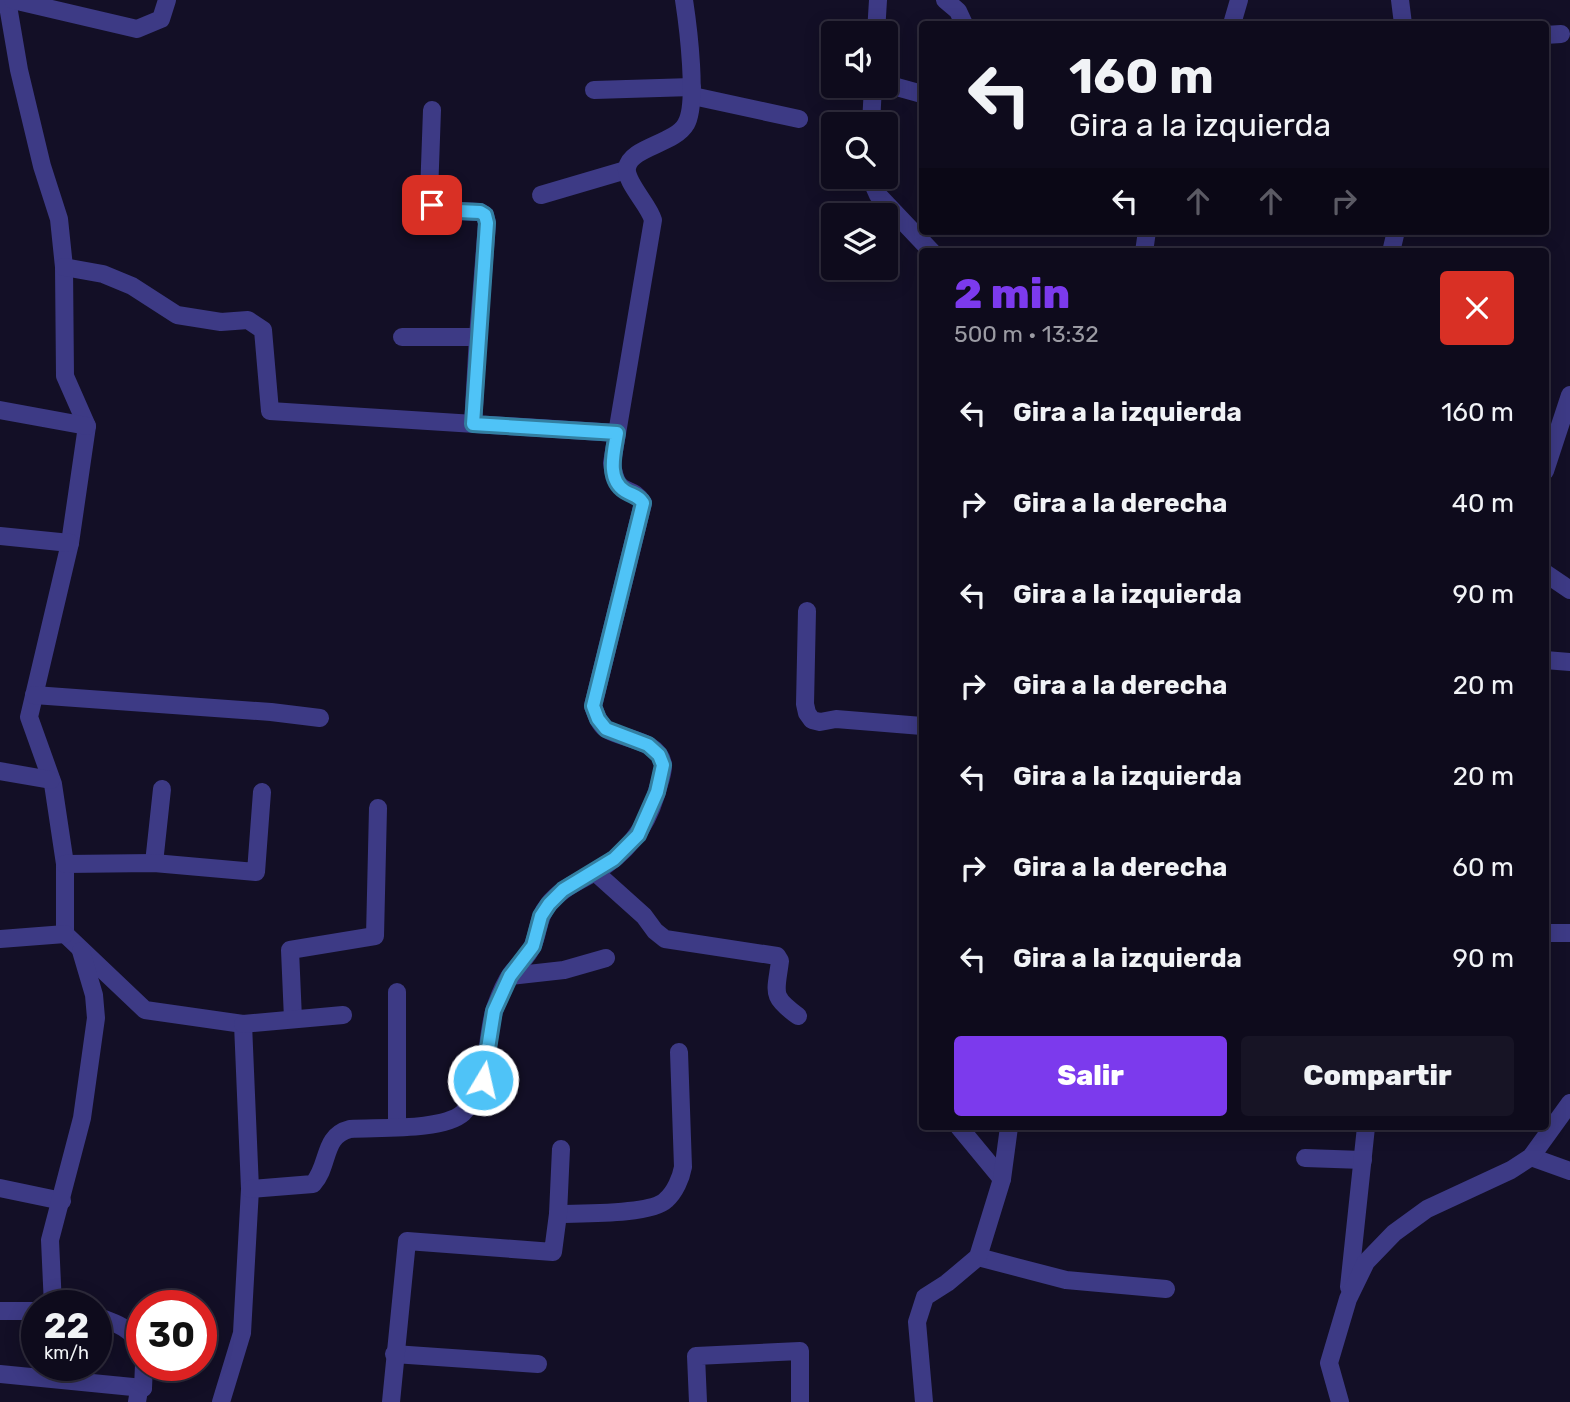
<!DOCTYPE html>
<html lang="es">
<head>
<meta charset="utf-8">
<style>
  body { margin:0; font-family:Rubik,sans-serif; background:#171425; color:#f1f3f6; height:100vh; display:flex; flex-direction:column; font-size:26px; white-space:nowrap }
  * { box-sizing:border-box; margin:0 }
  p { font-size:23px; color:#9b9ba3 }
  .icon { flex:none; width:38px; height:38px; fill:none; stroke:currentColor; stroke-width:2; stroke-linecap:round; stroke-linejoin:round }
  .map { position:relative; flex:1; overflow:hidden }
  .panel { position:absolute; left:919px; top:248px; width:630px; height:882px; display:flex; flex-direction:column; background:#0e0b1c; border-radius:7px; box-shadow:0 4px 18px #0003,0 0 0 2px #2e2b3b }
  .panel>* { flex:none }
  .guide { position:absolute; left:919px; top:21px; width:630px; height:214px; border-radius:7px; box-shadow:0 4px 18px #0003,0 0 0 2px #2e2b3b; background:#0e0b1c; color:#f1f3f6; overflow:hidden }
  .tools { position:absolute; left:821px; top:21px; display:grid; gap:14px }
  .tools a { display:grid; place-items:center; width:77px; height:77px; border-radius:7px; background:#0e0b1c; box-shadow:0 4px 18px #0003,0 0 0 2px #2e2b3b; font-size:35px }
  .speed { position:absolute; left:21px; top:1290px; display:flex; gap:14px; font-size:35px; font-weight:700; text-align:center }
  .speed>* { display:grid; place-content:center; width:91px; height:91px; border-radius:50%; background:#0e0b1c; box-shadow:0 4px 18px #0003,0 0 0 2px #2e2b3b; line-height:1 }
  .speed small { font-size:18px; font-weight:400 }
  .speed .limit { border:10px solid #d22; background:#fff; color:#111 }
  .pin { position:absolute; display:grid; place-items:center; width:60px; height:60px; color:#fff; margin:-30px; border-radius:14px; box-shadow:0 4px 10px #0006 }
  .me { position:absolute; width:77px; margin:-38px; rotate:9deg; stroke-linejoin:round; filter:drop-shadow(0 0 5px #0008) }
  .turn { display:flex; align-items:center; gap:24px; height:147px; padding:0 35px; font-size:32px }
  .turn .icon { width:91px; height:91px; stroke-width:2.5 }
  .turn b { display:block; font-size:49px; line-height:60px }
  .lanes { display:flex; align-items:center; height:66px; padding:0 35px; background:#0003; justify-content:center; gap:35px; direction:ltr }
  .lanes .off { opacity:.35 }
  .round { display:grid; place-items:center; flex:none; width:74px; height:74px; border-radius:7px; background:#171425 }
  .overview { display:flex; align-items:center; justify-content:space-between; height:119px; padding:0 35px }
  h1 { font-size:42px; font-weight:800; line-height:52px; color:#7c3aed }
  .button { display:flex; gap:14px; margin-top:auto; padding:14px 35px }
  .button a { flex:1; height:80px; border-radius:7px; background:#7c3aed; color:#fff; font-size:28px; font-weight:800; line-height:80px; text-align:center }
  .button a+a { background:#171425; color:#f1f3f6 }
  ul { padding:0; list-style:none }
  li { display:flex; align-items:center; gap:21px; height:91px; padding:0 35px }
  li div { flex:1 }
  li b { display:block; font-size:26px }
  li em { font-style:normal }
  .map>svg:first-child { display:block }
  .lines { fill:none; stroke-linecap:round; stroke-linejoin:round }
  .minor { stroke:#3d3a85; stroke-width:18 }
  .route-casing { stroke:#337fa1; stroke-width:18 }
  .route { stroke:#4fc3f7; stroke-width:12 }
</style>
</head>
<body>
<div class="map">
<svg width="1570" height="1402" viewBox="0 0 1570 1402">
  <rect width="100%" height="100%" fill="#130f26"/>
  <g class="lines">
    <g class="minor">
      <path d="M7,0L19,70L42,166L59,219L64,267L65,376L87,426L70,543L29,717L53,784L65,864V934L145,1010L243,1024L250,1189L242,1333L221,1402"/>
      <path d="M13,0L137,29L161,19L167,0"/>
      <path d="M945,0L958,11L964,24"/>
      <path d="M1400,0L1403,24"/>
      <path d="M1232,24L1239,0"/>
      <path d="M876,33L878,0"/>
      <path d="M1545,35L1561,34"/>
      <path d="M886,84L922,94"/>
      <path d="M594,90L692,87"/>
      <path d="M693,96L799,119"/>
      <path d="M432,110L429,194L431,205L436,210L480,212L485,215L487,223L478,337L473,424"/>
      <path d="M871,124L873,86"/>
      <path d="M870,177L878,195L932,252"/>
      <path d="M541,195L626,170"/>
      <path d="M1144,252L1147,231"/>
      <path d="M1391,252L1396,231"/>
      <path d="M64,267L103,274L132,286L177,315L221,322L248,320L263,330L270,411L617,433"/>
      <path d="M402,337H478"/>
      <path d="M0,410L87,426"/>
      <path d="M1545,471L1570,395"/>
      <path d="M0,536L70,543"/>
      <path d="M1545,573L1570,590"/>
      <path d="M807,611L805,704L807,713L812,720L820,722L836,719L922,726"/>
      <path d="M1545,660L1570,662"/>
      <path d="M34,695L271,712L320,718"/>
      <path d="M0,771L51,780"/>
      <path d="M154,863L162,789"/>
      <path d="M65,864L154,863L256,872L262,792"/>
      <path d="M595,872L644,916L655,931L665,939L777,956L780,961C776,993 770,996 798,1016"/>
      <path d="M1545,933H1570"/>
      <path d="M0,939L65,934"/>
      <path d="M510,976L564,970L606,958"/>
      <path d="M397,992V1126"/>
      <path d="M293,1019L290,950L375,936L378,808"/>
      <path d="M243,1024L343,1015"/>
      <path d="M959,1127L1002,1179"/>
      <path d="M1531,1157L1570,1171"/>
      <path d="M1305,1158L1363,1160"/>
      <path d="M0,1188L62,1201"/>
      <path d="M250,1189L313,1184C330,1165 322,1136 350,1129C378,1127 443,1131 463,1113C492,1086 484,1042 495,1008C499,997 504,984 511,974C518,965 529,956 533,945C539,931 538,917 548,905C560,889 578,882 595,872C625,855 646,828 656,795C658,786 664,773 663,764C658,739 623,740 606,729C599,724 596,714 593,706L643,503C630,482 617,500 612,463L653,220C649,205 625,182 627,168C630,147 675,144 686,124C698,104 688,26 684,0"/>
      <path d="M558,1214C581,1213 651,1215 666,1200C675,1192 681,1178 683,1167L679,1052"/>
      <path d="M978,1257L1066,1280L1166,1289"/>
      <path d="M1349,1287L1366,1127"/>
      <path d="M53,1306L50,1240L82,1118L96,1018L94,995L81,951"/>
      <path d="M65,1306H72"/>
      <path d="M0,1311H37"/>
      <path d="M96,1316C116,1323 132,1328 142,1348"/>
      <path d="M394,1354L538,1364"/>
      <path d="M0,1374L143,1388"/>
      <path d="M137,1402L139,1390L143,1388L144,1365"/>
      <path d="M391,1402L407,1241L553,1252L558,1214L561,1149"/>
      <path d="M698,1402L696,1356L800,1351V1402"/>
      <path d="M924,1402L917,1322L925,1297L947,1283L978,1257L1002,1179L1009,1127"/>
      <path d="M1340,1402L1329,1363L1348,1299L1366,1262L1394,1233L1427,1209L1511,1170L1531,1157L1570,1103"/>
    </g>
  </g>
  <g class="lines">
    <g class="route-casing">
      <path id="route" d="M432,205L436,210L480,212L485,215L487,223L473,424L617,433C614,452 606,479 625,491C633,496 638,495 643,503L593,706L598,719L606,729L648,745L659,755L663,765L657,792L638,835L614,859L563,890L549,904L541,916L533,946L510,976L494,1011L483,1080"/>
    </g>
    <use href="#route" class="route"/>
  </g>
</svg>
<div class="tools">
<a><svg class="icon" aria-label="sound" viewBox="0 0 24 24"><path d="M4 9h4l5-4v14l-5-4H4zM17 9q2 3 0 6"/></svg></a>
<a><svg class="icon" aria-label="search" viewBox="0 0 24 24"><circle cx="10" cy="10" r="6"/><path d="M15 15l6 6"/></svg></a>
<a><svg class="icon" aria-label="layers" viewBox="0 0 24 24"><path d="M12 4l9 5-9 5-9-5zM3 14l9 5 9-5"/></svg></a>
</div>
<div class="speed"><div>22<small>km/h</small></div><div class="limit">30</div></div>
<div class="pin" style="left:432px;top:205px;background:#d93025"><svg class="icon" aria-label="arrive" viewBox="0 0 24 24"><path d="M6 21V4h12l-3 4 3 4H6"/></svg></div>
<svg class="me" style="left:483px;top:1080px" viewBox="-20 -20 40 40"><circle r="17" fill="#4fc3f7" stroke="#fff" stroke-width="3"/><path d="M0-11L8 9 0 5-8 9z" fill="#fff"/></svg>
<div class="guide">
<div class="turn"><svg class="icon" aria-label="left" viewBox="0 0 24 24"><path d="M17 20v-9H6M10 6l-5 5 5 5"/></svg><div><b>160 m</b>Gira a la izquierda</div></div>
<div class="lanes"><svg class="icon" aria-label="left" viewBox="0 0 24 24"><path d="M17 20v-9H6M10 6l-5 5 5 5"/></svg><svg class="icon off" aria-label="ahead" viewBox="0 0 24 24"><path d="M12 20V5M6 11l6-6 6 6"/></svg><svg class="icon off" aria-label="ahead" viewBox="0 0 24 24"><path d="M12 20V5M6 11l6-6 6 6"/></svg><svg class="icon off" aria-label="right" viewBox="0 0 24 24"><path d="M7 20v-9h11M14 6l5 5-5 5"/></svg></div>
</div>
<section class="panel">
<div class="overview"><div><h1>2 min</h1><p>500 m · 13:32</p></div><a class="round" style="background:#d93025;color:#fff"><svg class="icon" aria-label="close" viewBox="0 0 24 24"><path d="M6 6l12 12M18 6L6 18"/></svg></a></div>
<ul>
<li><svg class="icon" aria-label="left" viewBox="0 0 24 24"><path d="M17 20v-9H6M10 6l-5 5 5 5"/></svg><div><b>Gira a la izquierda</b></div><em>160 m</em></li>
<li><svg class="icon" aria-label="right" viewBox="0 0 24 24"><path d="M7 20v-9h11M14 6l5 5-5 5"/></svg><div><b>Gira a la derecha</b></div><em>40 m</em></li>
<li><svg class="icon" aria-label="left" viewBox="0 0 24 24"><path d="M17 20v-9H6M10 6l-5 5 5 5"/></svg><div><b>Gira a la izquierda</b></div><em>90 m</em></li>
<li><svg class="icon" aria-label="right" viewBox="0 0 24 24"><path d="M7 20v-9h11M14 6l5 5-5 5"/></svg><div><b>Gira a la derecha</b></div><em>20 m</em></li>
<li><svg class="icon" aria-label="left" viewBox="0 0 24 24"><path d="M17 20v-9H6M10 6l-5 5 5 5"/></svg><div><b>Gira a la izquierda</b></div><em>20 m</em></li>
<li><svg class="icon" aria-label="right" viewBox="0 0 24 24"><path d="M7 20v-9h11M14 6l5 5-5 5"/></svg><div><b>Gira a la derecha</b></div><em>60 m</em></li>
<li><svg class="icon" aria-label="left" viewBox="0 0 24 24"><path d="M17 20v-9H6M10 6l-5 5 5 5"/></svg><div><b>Gira a la izquierda</b></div><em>90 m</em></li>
</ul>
<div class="button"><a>Salir</a><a>Compartir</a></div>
</section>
</div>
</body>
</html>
